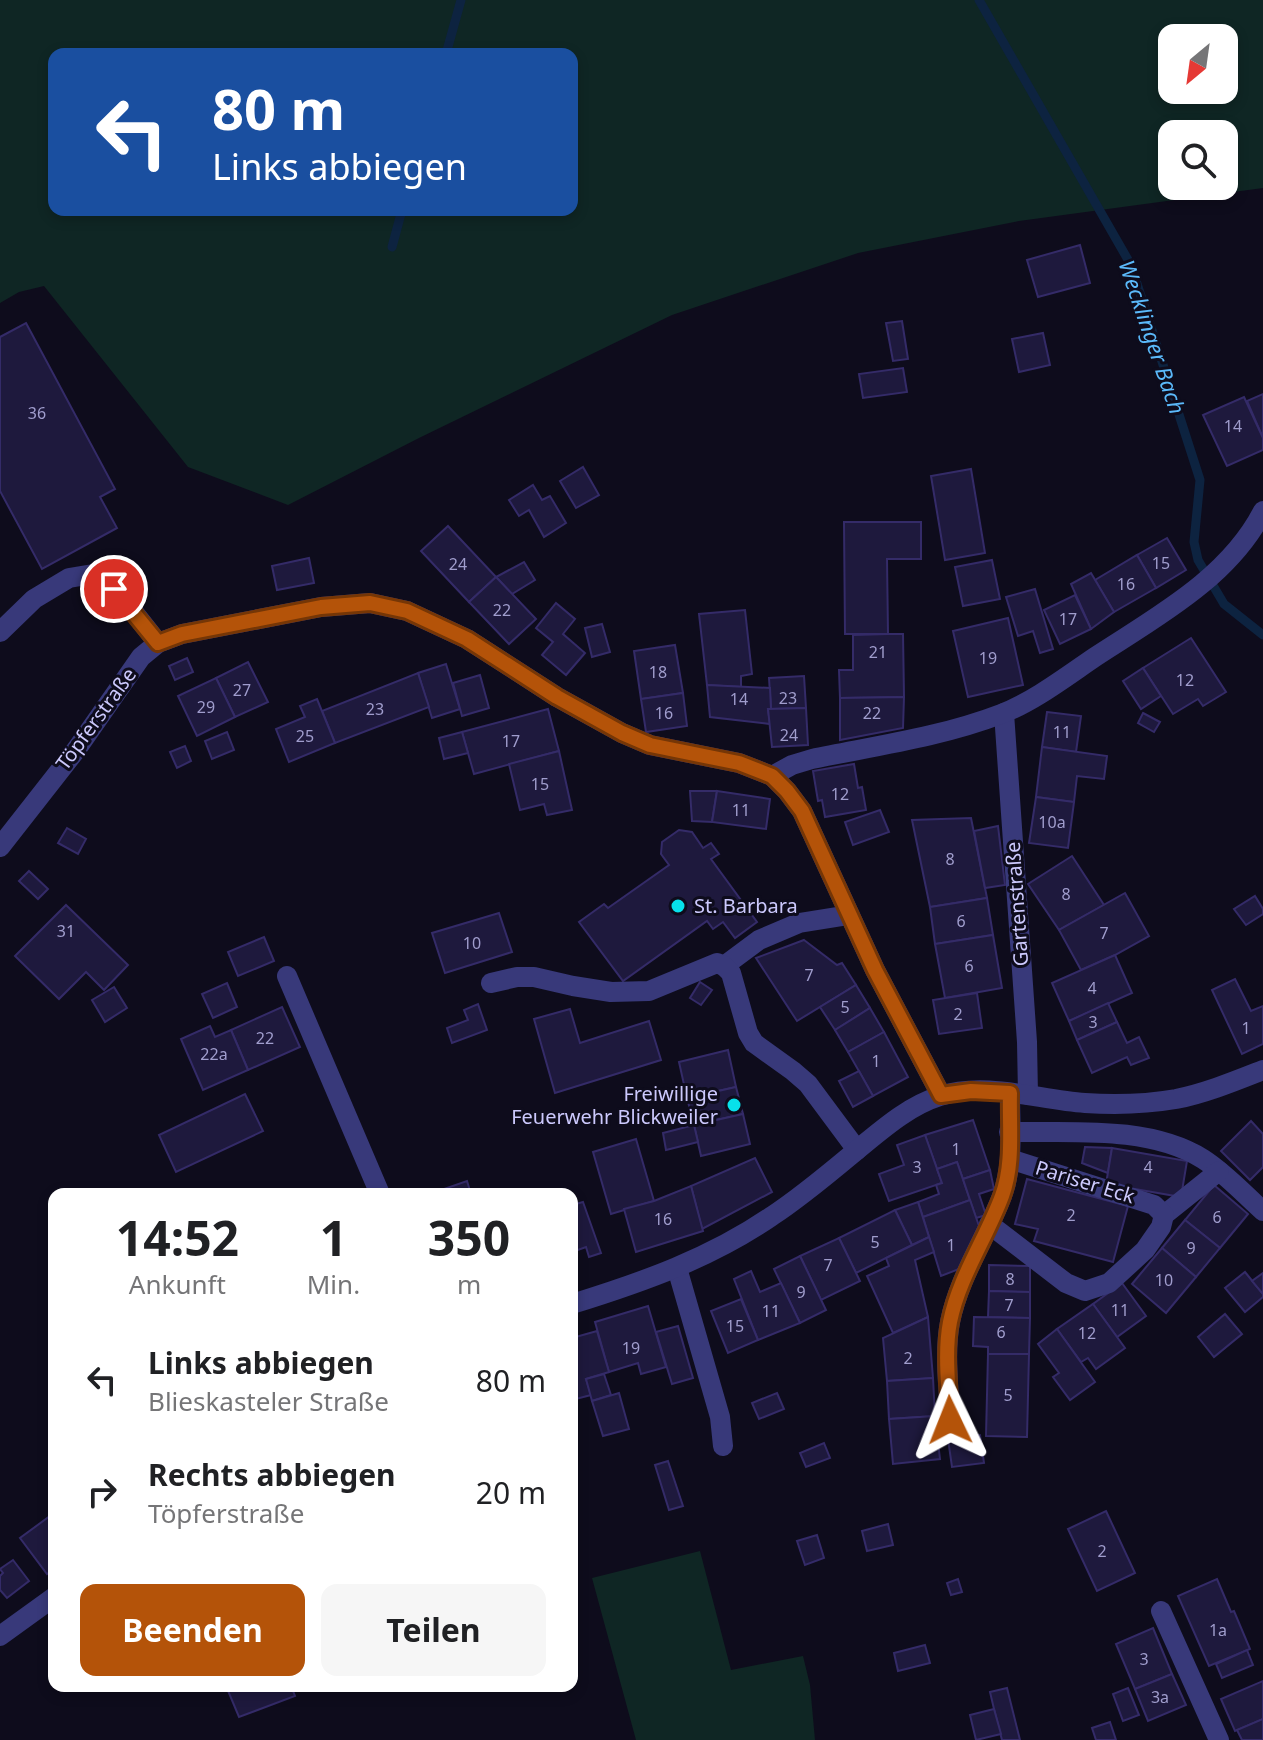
<!DOCTYPE html>
<html lang="de">
<head>
<meta charset="utf-8">
<style>
  body { margin:0; font-family:"Noto Sans",sans-serif; background:#f6f6f6; color:#202124; height:100vh; display:flex; flex-direction:column; font-size:30px; white-space:nowrap }
  * { box-sizing:border-box; margin:0 }
  p { font-size:26px; color:#757577 }
  .icon { flex:none; width:44px; height:44px; fill:none; stroke:currentColor; stroke-width:2; stroke-linecap:round; stroke-linejoin:round }
  .map { position:relative; flex:1; overflow:hidden }
  .panel { position:absolute; left:48px; top:1188px; width:530px; height:504px; display:flex; flex-direction:column; background:#fff; border-radius:16px; box-shadow:0 4px 12px #0003 }
  .panel>* { flex:none }
  .guide { position:absolute; left:48px; top:48px; width:530px; height:168px; border-radius:16px; box-shadow:0 4px 12px #0003; background:#1a4fa0; color:#fff; overflow:hidden }
  .needle { width:52px; rotate:209deg }
  .tools { position:absolute; left:1158px; top:24px; display:grid; gap:16px }
  .tools a { display:grid; place-items:center; width:80px; height:80px; border-radius:16px; background:#fff; box-shadow:0 4px 12px #0003; font-size:40px }
  .pin { position:absolute; display:grid; place-items:center; width:68px; height:68px; color:#fff; margin:-34px; border:4px solid #fff; border-radius:50%; box-shadow:0 2px 8px #0007 }
  .me { position:absolute; width:88px; margin:-44px; rotate:358deg; stroke-linejoin:round; filter:drop-shadow(0 0 6px #0008) }
  .turn { display:flex; align-items:center; gap:28px; height:168px; padding:0 32px; font-size:36px }
  .turn .icon { width:104px; height:104px; stroke-width:2.5 }
  .turn b { display:block; font-size:56px; line-height:68px }
  .eta { display:flex; justify-content:space-evenly; align-items:center; height:136px; text-align:center }
  .eta b { font-size:48px; font-weight:700; line-height:56px }
  .cta { display:flex; gap:16px; margin-top:auto; padding:16px 32px }
  .cta a { flex:1; height:92px; border-radius:16px; background:#b45309; color:#fff; font-size:32px; font-weight:700; line-height:92px; text-align:center }
  .cta a+a { background:#f6f6f6; color:#202124 }
  ul { padding:0; list-style:none }
  li { display:flex; align-items:center; gap:24px; height:112px; padding:0 32px }
  li div { flex:1 }
  li b { display:block; font-size:30px }
  li em { font-style:normal }
  .map>svg:first-child { display:block }
  .green { fill:#0f2624; fill-rule:evenodd }
  .lines { fill:none; stroke-linecap:round; stroke-linejoin:round }
  .stream { stroke:#0d2340; stroke-width:9 }
  .building { fill:#1e193d; stroke:#342b68; stroke-width:2 }
  .minor { stroke:#38397a; stroke-width:20 }
  .route-casing { stroke:#753606; stroke-width:20 }
  .route { stroke:#b45309; stroke-width:14 }
  .poi-dot { fill:#07e1eb; stroke:#0e0c1c; stroke-width:3 }
  .labels { text-anchor:middle; stroke-width:6; stroke-linejoin:round; paint-order:stroke }
  .number-label { font-size:16px; fill:#a09dcd }
  .street-label { font-size:20px; fill:#ccc9fd; stroke:#0e0c1c }
  .poi-label { font-size:20px; fill:#ccc9fd; stroke:#0e0c1c; text-anchor:start }
  .water-label { font-size:22px; font-style:italic; fill:#5bb9fa; stroke:#0e0c1c }
</style>
</head>
<body>
<div class="map">
<svg width="1263" height="1740" viewBox="0 0 1263 1740">
  <rect width="100%" height="100%" fill="#0e0c1c"/>
  <g class="green">
    <path d="M0,0H1263V188L1019,221L858,253L672,315L419,438L288,505L188,467L44,286L19,292L0,303ZM1172,38H1224V90H1172ZM54,54H572V210H54ZM1224,134V186H1172V134Z"/>
    <path d="M700,1551L731,1670L803,1656L810,1685L815,1740H636L592,1578Z"/>
  </g>
  <g class="lines">
    <g class="stream">
      <path d="M979,0L1131,265L1200,480L1194,542L1198,560L1224,604L1263,635"/>
      <path d="M446,54L461,0"/>
      <path d="M392,247L402,210"/>
    </g>
  </g>
  <g class="building">
    <path d="M1080,245L1090,283L1038,297L1027,260Z"/>
    <path d="M902,321L908,359L893,361L886,323Z"/>
    <path d="M26,323L115,489L100,497L117,528L42,569L0,491V337Z"/>
    <path d="M1043,333L1050,365L1019,372L1012,339Z"/>
    <path d="M903,368L907,392L863,398L859,374Z"/>
    <path d="M1263,394V438L1247,401Z"/>
    <path d="M1244,397L1263,438V450L1227,466L1203,415Z"/>
    <path d="M583,467L599,495L576,508L560,481Z"/>
    <path d="M971,469L985,553L945,560L931,476Z"/>
    <path d="M533,485L542,500L550,496L566,523L544,537L529,510L519,516L509,500Z"/>
    <path d="M844,522H921V559H887L888,634H845Z"/>
    <path d="M448,526L496,577L469,602L421,551Z"/>
    <path d="M1167,538L1186,570L1156,588L1137,555Z"/>
    <path d="M1137,555L1156,588L1114,612L1095,580Z"/>
    <path d="M309,558L314,583L277,590L272,566Z"/>
    <path d="M992,560L1000,599L963,606L955,567Z"/>
    <path d="M524,562L535,580L512,594L496,577Z"/>
    <path d="M1091,573L1114,612L1091,629L1071,584Z"/>
    <path d="M496,577L536,619L509,644L469,602Z"/>
    <path d="M1035,589L1053,649L1040,653L1033,631L1018,636L1006,597Z"/>
    <path d="M1075,595L1091,629L1060,644L1044,610Z"/>
    <path d="M556,603L575,619L563,634L585,653L566,675L542,655L553,642L536,628Z"/>
    <path d="M745,610L752,674L741,676V687L707,685L699,614Z"/>
    <path d="M1008,618L1023,685L968,697L953,631Z"/>
    <path d="M602,624L610,652L592,657L585,628Z"/>
    <path d="M888,634H903L904,697L840,698L839,670H853V635Z"/>
    <path d="M1191,638L1226,692L1203,706L1198,699L1173,714L1143,668Z"/>
    <path d="M675,645L683,693L641,699L634,651Z"/>
    <path d="M187,658L193,672L175,680L169,666Z"/>
    <path d="M248,662L268,702L235,717L216,678Z"/>
    <path d="M446,664L460,709L432,718L418,673Z"/>
    <path d="M1143,668L1161,696L1141,709L1123,681Z"/>
    <path d="M418,673L429,707L335,743L322,711Z"/>
    <path d="M480,675L489,708L462,716L453,683Z"/>
    <path d="M804,676L806,708L771,709L769,678Z"/>
    <path d="M216,678L235,717L197,736L178,696Z"/>
    <path d="M707,685L770,688L771,709H768L770,724L710,717Z"/>
    <path d="M683,693L687,726L646,732L641,699Z"/>
    <path d="M904,697L903,728L840,740V698Z"/>
    <path d="M317,699L335,743L289,762L276,729L305,717L300,706Z"/>
    <path d="M806,708L808,745L772,747L768,709Z"/>
    <path d="M548,709L559,751L474,774L462,732Z"/>
    <path d="M1047,712L1081,716L1076,752L1042,747Z"/>
    <path d="M1143,713L1160,722L1154,732L1138,723Z"/>
    <path d="M227,732L234,750L212,759L205,741Z"/>
    <path d="M462,732L468,753L444,759L439,738Z"/>
    <path d="M185,746L191,761L177,768L170,752Z"/>
    <path d="M1042,747L1107,756L1104,779L1077,776L1074,802L1036,797Z"/>
    <path d="M559,751L572,810L547,815L544,804L520,810L509,764Z"/>
    <path d="M854,764L858,788L862,787L866,810L825,817L822,800L818,801L813,771Z"/>
    <path d="M690,791H717L712,822L692,821Z"/>
    <path d="M717,791L770,799L766,829L712,822Z"/>
    <path d="M1036,797L1074,802L1068,848L1029,843Z"/>
    <path d="M880,810L889,832L853,845L845,822Z"/>
    <path d="M971,818L987,898L930,907L912,820Z"/>
    <path d="M998,826L1005,885L985,888L974,831Z"/>
    <path d="M67,828L86,839L78,854L58,843Z"/>
    <path d="M679,830L692,832L703,848L711,843L719,854L711,859L757,922L735,938L723,922L713,929L707,921L623,981L579,922L604,904L608,908L669,865L661,854L662,842Z"/>
    <path d="M1072,856L1104,905L1059,930L1028,884Z"/>
    <path d="M29,871L48,889L38,899L19,881Z"/>
    <path d="M1125,893L1149,936L1115,955L1081,970L1059,930Z"/>
    <path d="M1255,896L1263,909V914L1246,925L1234,909Z"/>
    <path d="M987,898L993,935L935,944L930,907Z"/>
    <path d="M66,905L128,965L104,990L86,972L59,999L15,956Z"/>
    <path d="M499,913L512,952L445,973L432,933Z"/>
    <path d="M993,935L1002,988L945,998L935,944Z"/>
    <path d="M264,937L274,961L238,976L228,952Z"/>
    <path d="M804,940L837,965L842,963L856,985L797,1021L756,958Z"/>
    <path d="M1115,955L1132,993L1069,1021L1052,983Z"/>
    <path d="M1235,979L1251,1011L1263,1006V1044L1242,1054L1212,990Z"/>
    <path d="M700,982L712,990L701,1005L690,998Z"/>
    <path d="M227,983L237,1007L213,1018L202,994Z"/>
    <path d="M856,985L870,1008L835,1030L820,1007Z"/>
    <path d="M114,987L127,1008L105,1022L92,1000Z"/>
    <path d="M977,993L982,1028L939,1034L933,1000Z"/>
    <path d="M1108,1003L1117,1022L1077,1040L1069,1021Z"/>
    <path d="M478,1004L487,1030L452,1043L447,1028L468,1020L464,1010Z"/>
    <path d="M282,1007L300,1047L248,1070L231,1030Z"/>
    <path d="M870,1008L884,1032L848,1052L835,1030Z"/>
    <path d="M570,1009L580,1043L649,1021L661,1060L555,1093L534,1019Z"/>
    <path d="M1117,1022L1127,1043L1139,1037L1149,1058L1131,1065L1127,1057L1092,1073L1077,1040Z"/>
    <path d="M210,1026L215,1037L231,1030L248,1070L203,1090L181,1039Z"/>
    <path d="M884,1032L908,1077L873,1096L848,1052Z"/>
    <path d="M728,1050L736,1087L687,1098L679,1062Z"/>
    <path d="M859,1071L873,1096L853,1107L839,1081Z"/>
    <path d="M736,1087L743,1114L694,1125L687,1098Z"/>
    <path d="M245,1094L263,1131L176,1172L159,1135Z"/>
    <path d="M743,1114L750,1144L701,1156L694,1125Z"/>
    <path d="M973,1120L990,1170L963,1179L957,1162L937,1169L925,1135Z"/>
    <path d="M1251,1121L1263,1134V1167L1250,1180L1221,1151Z"/>
    <path d="M694,1125L698,1142L666,1150L663,1133Z"/>
    <path d="M925,1135L942,1183L889,1201L879,1174L904,1165L897,1145Z"/>
    <path d="M636,1139L654,1201L611,1214L593,1152Z"/>
    <path d="M1085,1147L1112,1148L1108,1173L1082,1163Z"/>
    <path d="M1112,1148L1187,1161L1181,1197L1106,1184Z"/>
    <path d="M755,1158L772,1192L702,1229L691,1186Z"/>
    <path d="M957,1162L970,1200L923,1217L918,1202L939,1194L936,1185L942,1183L937,1169Z"/>
    <path d="M990,1170L994,1189L979,1194L986,1215L976,1218L963,1179Z"/>
    <path d="M1027,1179L1128,1206L1113,1262L1034,1241L1038,1229L1015,1224Z"/>
    <path d="M467,1181L471,1194H439L438,1191Z"/>
    <path d="M1214,1185L1248,1214L1220,1248L1185,1220Z"/>
    <path d="M691,1186L703,1231L636,1252L624,1209L654,1201Z"/>
    <path d="M970,1200L979,1226L959,1269L941,1276L923,1217Z"/>
    <path d="M583,1202L601,1253L589,1257L586,1247L572,1252V1205Z"/>
    <path d="M918,1202L929,1237L912,1245L895,1210Z"/>
    <path d="M895,1210L912,1245L856,1273L839,1238Z"/>
    <path d="M1185,1220L1220,1248L1196,1277L1162,1248Z"/>
    <path d="M929,1237L934,1252L915,1260L928,1317L893,1333L867,1276L889,1266L886,1258Z"/>
    <path d="M839,1238L860,1281L821,1300L800,1256Z"/>
    <path d="M1162,1248L1196,1277L1166,1313L1132,1284Z"/>
    <path d="M800,1256L826,1310L800,1323L774,1269Z"/>
    <path d="M989,1265L1030,1266V1292L989,1291Z"/>
    <path d="M751,1271L760,1292L781,1283L800,1323L758,1340L734,1279Z"/>
    <path d="M1245,1272L1263,1294V1297L1245,1312L1225,1288Z"/>
    <path d="M1263,1273V1294L1252,1281Z"/>
    <path d="M1122,1283L1146,1316L1117,1337L1093,1304Z"/>
    <path d="M989,1291L1030,1292V1318L988,1317Z"/>
    <path d="M741,1299L758,1340L728,1353L711,1311Z"/>
    <path d="M1093,1304L1125,1348L1096,1369L1088,1358L1081,1362L1057,1329Z"/>
    <path d="M648,1306L666,1367L641,1374L638,1363L609,1372L595,1322Z"/>
    <path d="M1225,1314L1242,1334L1214,1357L1198,1337Z"/>
    <path d="M928,1317L933,1378L887,1381L883,1338Z"/>
    <path d="M974,1317L1030,1318L1029,1354H988V1347L973,1346Z"/>
    <path d="M678,1326L693,1378L672,1384L656,1332Z"/>
    <path d="M1057,1329L1095,1382L1070,1400L1053,1377L1059,1373L1038,1344Z"/>
    <path d="M597,1331L609,1372L586,1379L591,1395L572,1400V1338Z"/>
    <path d="M988,1354H1029L1027,1437L986,1436Z"/>
    <path d="M604,1374L611,1395L592,1401L586,1379Z"/>
    <path d="M933,1378L935,1416L889,1419L887,1381Z"/>
    <path d="M619,1393L629,1429L603,1436L592,1401Z"/>
    <path d="M777,1393L784,1409L759,1419L752,1403Z"/>
    <path d="M935,1416L940,1459L893,1464L889,1419Z"/>
    <path d="M980,1435L984,1463L952,1467L948,1439Z"/>
    <path d="M824,1443L830,1458L806,1467L800,1453Z"/>
    <path d="M668,1461L683,1506L669,1510L655,1465Z"/>
    <path d="M1106,1511L1135,1573L1097,1591L1068,1529Z"/>
    <path d="M54,1513V1569L47,1574L20,1538Z"/>
    <path d="M888,1524L893,1545L867,1551L862,1531Z"/>
    <path d="M817,1535L824,1558L805,1565L797,1541Z"/>
    <path d="M13,1560L29,1581L7,1598L0,1590V1576L3,1573L0,1569Z"/>
    <path d="M958,1579L962,1592L951,1595L947,1583Z"/>
    <path d="M1217,1579L1231,1612L1234,1611L1250,1649L1209,1666L1178,1596Z"/>
    <path d="M1153,1628L1172,1674L1135,1689L1116,1644Z"/>
    <path d="M925,1645L930,1663L898,1671L894,1653Z"/>
    <path d="M1247,1650L1253,1665L1222,1678L1216,1664Z"/>
    <path d="M1172,1674L1186,1705L1148,1721L1135,1689Z"/>
    <path d="M1263,1681V1719L1235,1731L1221,1699Z"/>
    <path d="M226,1686H291L295,1696L239,1717Z"/>
    <path d="M1007,1688L1020,1740H1002L994,1709L990,1692Z"/>
    <path d="M1128,1688L1139,1715L1123,1721L1113,1694Z"/>
    <path d="M994,1709L1001,1734L976,1740L970,1715Z"/>
    <path d="M1263,1719V1740H1242L1237,1730Z"/>
    <path d="M1110,1722L1116,1740H1096L1092,1728Z"/>
  </g>
  <g class="lines">
    <g class="minor">
      <path d="M0,632L34,599L69,578L99,573L128,605L158,643"/>
      <path d="M1004,713L1027,1042L1028,1095"/>
      <path d="M772,776L792,765L812,759C875,746 941,737 1001,714C1033,702 1067,676 1095,657C1156,617 1229,578 1263,511"/>
      <path d="M0,847L76,750L141,657L158,643L182,634L321,607L370,603L407,611L467,639L557,697L622,733L650,745L739,763L772,776L787,791L802,811L875,970L941,1095"/>
      <path d="M724,966L759,940L799,923L849,915"/>
      <path d="M287,976L380,1194"/>
      <path d="M491,983L517,977H534L573,986L611,992L649,991L717,963L724,966L731,973L748,1033L754,1043L793,1071L808,1084L857,1150"/>
      <path d="M1009,1132C1070,1133 1149,1125 1203,1159C1225,1173 1244,1194 1263,1211"/>
      <path d="M1164,1215L1219,1171"/>
      <path d="M989,1224L1066,1283L1085,1291L1109,1283L1145,1250L1161,1227L1164,1215L1154,1205L1010,1159"/>
      <path d="M677,1268L720,1417L723,1446"/>
      <path d="M572,1304C643,1282 711,1258 772,1216C804,1195 834,1169 863,1145C886,1126 911,1105 940,1096C987,1081 1038,1100 1085,1103C1115,1105 1147,1104 1176,1099C1206,1093 1235,1081 1263,1070"/>
      <path d="M950,1420C949,1388 944,1353 950,1322C959,1277 986,1238 1002,1196C1014,1164 1010,1127 1010,1093"/>
      <path d="M1161,1611L1219,1740"/>
      <path d="M0,1636L54,1597"/>
    </g>
  </g>
  <g class="lines">
    <g class="route-casing">
      <path id="route" d="M114,589L158,643L182,634L321,607L370,603L407,611L467,639L557,697L622,733L650,745L739,763L772,776L787,791L802,811L875,970L941,1095L971,1091L1010,1093C1009,1127 1014,1164 1002,1196C986,1239 959,1277 950,1322C944,1353 949,1388 950,1420"/>
    </g>
    <use href="#route" class="route"/>
  </g>
  <g class="poi-dot">
    <circle cx="678" cy="906" r="8"/>
    <circle cx="734" cy="1105" r="8"/>
  </g>
  <g class="labels">
    <g class="number-label">
      <text x="37" y="419">36</text>
      <text x="1233" y="432">14</text>
      <text x="1161" y="569">15</text>
      <text x="458" y="570">24</text>
      <text x="1126" y="590">16</text>
      <text x="502" y="616">22</text>
      <text x="1068" y="625">17</text>
      <text x="878" y="658">21</text>
      <text x="988" y="664">19</text>
      <text x="658" y="678">18</text>
      <text x="1185" y="686">12</text>
      <text x="242" y="696">27</text>
      <text x="788" y="704">23</text>
      <text x="739" y="705">14</text>
      <text x="206" y="713">29</text>
      <text x="375" y="715">23</text>
      <text x="664" y="719">16</text>
      <text x="872" y="719">22</text>
      <text x="1062" y="738">11</text>
      <text x="789" y="741">24</text>
      <text x="305" y="742">25</text>
      <text x="511" y="747">17</text>
      <text x="540" y="790">15</text>
      <text x="840" y="800">12</text>
      <text x="741" y="816">11</text>
      <text x="1052" y="828">10a</text>
      <text x="950" y="865">8</text>
      <text x="1066" y="900">8</text>
      <text x="961" y="927">6</text>
      <text x="66" y="937">31</text>
      <text x="1104" y="939">7</text>
      <text x="472" y="949">10</text>
      <text x="969" y="972">6</text>
      <text x="809" y="981">7</text>
      <text x="1092" y="994">4</text>
      <text x="845" y="1013">5</text>
      <text x="958" y="1020">2</text>
      <text x="1093" y="1028">3</text>
      <text x="1246" y="1034">1</text>
      <text x="265" y="1044">22</text>
      <text x="214" y="1060">22a</text>
      <text x="876" y="1067">1</text>
      <text x="956" y="1155">1</text>
      <text x="917" y="1173">3</text>
      <text x="1148" y="1173">4</text>
      <text x="1071" y="1221">2</text>
      <text x="1217" y="1223">6</text>
      <text x="663" y="1225">16</text>
      <text x="875" y="1248">5</text>
      <text x="951" y="1251">1</text>
      <text x="1191" y="1254">9</text>
      <text x="828" y="1271">7</text>
      <text x="1010" y="1285">8</text>
      <text x="1164" y="1286">10</text>
      <text x="801" y="1298">9</text>
      <text x="1009" y="1311">7</text>
      <text x="1120" y="1316">11</text>
      <text x="771" y="1317">11</text>
      <text x="735" y="1332">15</text>
      <text x="1001" y="1338">6</text>
      <text x="1087" y="1339">12</text>
      <text x="631" y="1354">19</text>
      <text x="908" y="1364">2</text>
      <text x="1008" y="1401">5</text>
      <text x="1102" y="1557">2</text>
      <text x="1218" y="1636">1a</text>
      <text x="1144" y="1665">3</text>
      <text x="1160" y="1703">3a</text>
    </g>
    <g class="street-label">
      <text transform="translate(96 719) rotate(-54)" y="7">Töpferstraße</text>
      <text transform="translate(1017 904) rotate(-94)" y="7">Gartenstraße</text>
      <text transform="translate(1085 1182) rotate(17)" y="7">Pariser Eck</text>
    </g>
    <g class="poi-label">
      <text x="694" y="913">St. Barbara</text>
      <text x="718" y="1101" text-anchor="end">Freiwillige<tspan x="718" dy="23">Feuerwehr Blickweiler</tspan></text>
    </g>
    <g class="water-label">
      <text transform="translate(1152 337) rotate(71)" y="8">Wecklinger Bach</text>
    </g>
  </g>
</svg>
<div class="tools">
<a><svg class="needle" viewBox="-14 -14 28 28"><path d="M0-13l5 13h-10z" fill="#e53935"/><path d="M0 13l5-13h-10z" fill="#757577"/></svg></a>
<a><svg class="icon" aria-label="search" viewBox="0 0 24 24"><circle cx="10" cy="10" r="6"/><path d="M15 15l6 6"/></svg></a>
</div>
<div class="pin" style="left:114px;top:589px;background:#d93025"><svg class="icon" aria-label="arrive" viewBox="0 0 24 24"><path d="M6 21V4h12l-3 4 3 4H6"/></svg></div>
<svg class="me" style="left:950px;top:1420px" viewBox="-20 -20 40 40"><path d="M0-17L14 15 0 8-14 15z" fill="#b45309" stroke="#fff" stroke-width="4"/></svg>
<div class="guide">
<div class="turn"><svg class="icon" aria-label="left" viewBox="0 0 24 24"><path d="M17 20v-9H6M10 6l-5 5 5 5"/></svg><div><b>80 m</b>Links abbiegen</div></div>
</div>
<section class="panel">
<div class="eta">
<div><b>14:52</b><p>Ankunft</p></div>
<div><b>1</b><p>Min.</p></div>
<div><b>350</b><p>m</p></div>
</div>
<ul>
<li><svg class="icon" aria-label="left" viewBox="0 0 24 24"><path d="M17 20v-9H6M10 6l-5 5 5 5"/></svg><div><b>Links abbiegen</b><p>Blieskasteler Straße</p></div><em>80 m</em></li>
<li><svg class="icon" aria-label="right" viewBox="0 0 24 24"><path d="M7 20v-9h11M14 6l5 5-5 5"/></svg><div><b>Rechts abbiegen</b><p>Töpferstraße</p></div><em>20 m</em></li>
</ul>
<div class="cta"><a>Beenden</a><a>Teilen</a></div>
</section>
</div>
</body>
</html>
